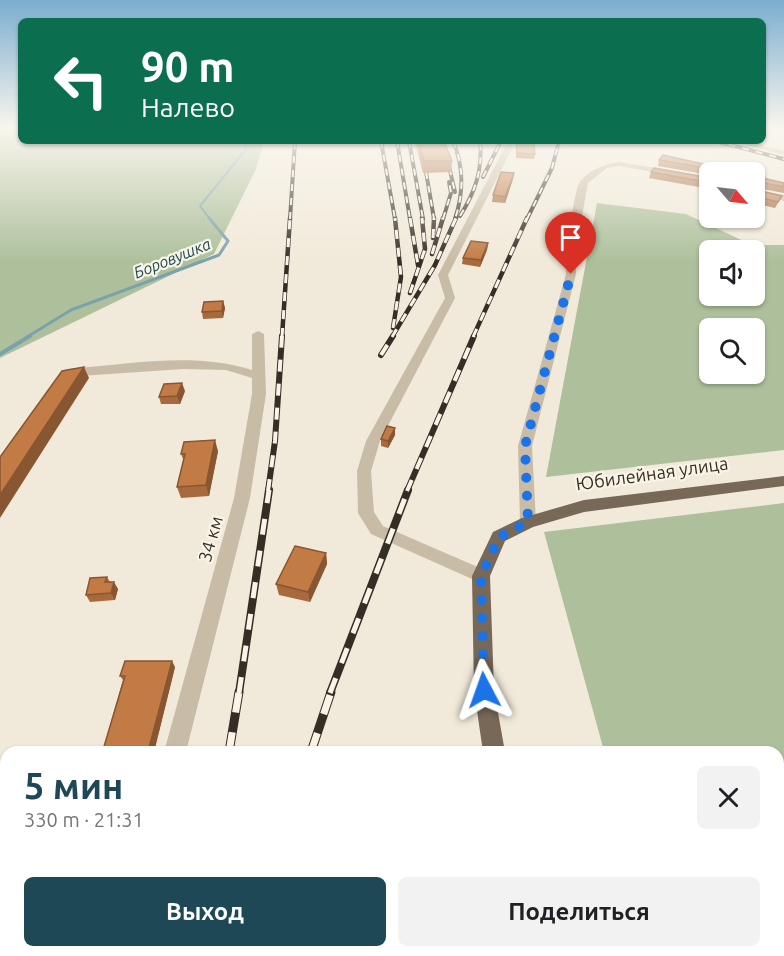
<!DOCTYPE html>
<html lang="ru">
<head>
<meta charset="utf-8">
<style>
  body { margin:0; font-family:Ubuntu,sans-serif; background:#f2f2f2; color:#202124; height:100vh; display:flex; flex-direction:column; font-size:22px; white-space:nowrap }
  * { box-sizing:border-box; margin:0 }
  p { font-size:20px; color:#757577 }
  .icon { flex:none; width:33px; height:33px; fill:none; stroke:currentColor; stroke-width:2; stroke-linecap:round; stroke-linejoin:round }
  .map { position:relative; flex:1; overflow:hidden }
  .drawer { position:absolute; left:0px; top:746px; width:784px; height:212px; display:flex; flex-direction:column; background:#fff; border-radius:18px 18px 0 0; box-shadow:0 2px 4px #0004 }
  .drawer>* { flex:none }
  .top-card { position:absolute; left:18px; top:18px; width:748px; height:126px; border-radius:9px; box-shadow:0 2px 4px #0004; background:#0b6e4f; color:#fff; overflow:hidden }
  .needle { width:39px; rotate:118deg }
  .fabs { position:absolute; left:699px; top:162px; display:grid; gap:12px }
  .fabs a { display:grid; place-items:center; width:66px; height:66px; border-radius:9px; background:#fff; box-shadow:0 2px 4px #0004; font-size:30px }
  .pin { position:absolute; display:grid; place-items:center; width:51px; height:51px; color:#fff; margin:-62px -26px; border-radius:50% 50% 50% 0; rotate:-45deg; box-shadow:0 0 6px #0007 }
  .pin .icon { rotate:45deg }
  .me { position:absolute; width:66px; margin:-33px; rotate:356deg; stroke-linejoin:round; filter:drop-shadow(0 0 4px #0008) }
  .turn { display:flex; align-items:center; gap:21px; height:126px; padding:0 24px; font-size:27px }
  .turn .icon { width:78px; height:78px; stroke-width:2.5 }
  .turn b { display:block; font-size:42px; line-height:51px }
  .round { display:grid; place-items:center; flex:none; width:63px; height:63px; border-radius:9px; background:#f2f2f2 }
  .overview { display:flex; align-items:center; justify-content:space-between; height:102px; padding:0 24px }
  h1 { font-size:36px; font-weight:700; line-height:45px; color:#1e4856 }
  .cta { display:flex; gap:12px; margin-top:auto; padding:12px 24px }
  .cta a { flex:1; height:69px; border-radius:9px; background:#1e4856; color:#fff; font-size:24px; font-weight:700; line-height:69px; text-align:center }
  .cta a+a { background:#f2f2f2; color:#202124 }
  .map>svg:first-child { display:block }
  .green { fill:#adc09b; fill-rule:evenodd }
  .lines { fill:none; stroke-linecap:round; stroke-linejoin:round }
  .stream-far2 { stroke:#7aa2ad; stroke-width:2 }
  .stream-far1 { stroke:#7aa2ad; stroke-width:3 }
  .stream { stroke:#7aa2ad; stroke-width:4 }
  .minor { fill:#c9bca7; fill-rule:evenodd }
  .major { fill:#776858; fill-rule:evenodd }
  .rail-far4-casing { stroke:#352e27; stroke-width:4 }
  .rail-far3-casing { stroke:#352e27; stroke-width:4.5 }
  .rail-far2-casing { stroke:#352e27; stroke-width:6 }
  .rail-far1-casing { stroke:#352e27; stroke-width:8 }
  .rail-casing { stroke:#352e27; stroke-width:9 }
  .rail-far4 { stroke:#f9f4e6; stroke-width:2; stroke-dasharray:7; stroke-linecap:butt }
  .rail-far3 { stroke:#f9f4e6; stroke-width:3; stroke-dasharray:9; stroke-linecap:butt }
  .rail-far2 { stroke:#f9f4e6; stroke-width:4; stroke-dasharray:12; stroke-linecap:butt }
  .rail-far1 { stroke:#f9f4e6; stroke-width:5; stroke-dasharray:16; stroke-linecap:butt }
  .rail { stroke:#f9f4e6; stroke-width:7; stroke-dasharray:20; stroke-linecap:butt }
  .wall { fill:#a86a3c }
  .shaded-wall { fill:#885631 }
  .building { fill:#c37b46; stroke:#885631; stroke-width:1.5 }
  .route { stroke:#1a73e8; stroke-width:10; stroke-dasharray:0 18 }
  .labels { text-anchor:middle; stroke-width:4.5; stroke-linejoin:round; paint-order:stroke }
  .far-water-label { font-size:16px; font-style:italic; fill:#1e4856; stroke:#f9f4e6 }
  .street-label { font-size:18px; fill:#352e27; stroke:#f9f4e6 }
</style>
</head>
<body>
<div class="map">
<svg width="784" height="956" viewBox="0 0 784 956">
  <rect width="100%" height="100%" fill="#f1eada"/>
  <g class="green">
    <path d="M0,128H21V141H264L256,169L214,254L0,358Z"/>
    <path d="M597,203L686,214L752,245H784V450L546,477ZM754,250V296H710V250ZM710,328H754V374H710Z"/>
    <path d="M784,503V956H659L658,951H778V752L604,751L544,532Z"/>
  </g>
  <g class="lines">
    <path class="stream-far2" d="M210,219L200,206L246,149L245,144L234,141"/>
    <path class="stream-far1" d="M27,337L71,310L219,255L228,241L209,218"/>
    <path class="stream" d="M0,354L30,336"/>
    <g class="minor">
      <path d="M508,141H516L448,275L455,298L380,441L371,471L374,512L383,526L487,571L490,576L487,581L481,583L371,534L358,513L357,471L366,441L445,298L438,275Z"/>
      <path d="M731,141H744L784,151V155Z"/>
      <path d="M619,162L710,177V182L619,166L607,168L588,183L576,248V274L532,446L536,522L534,526H522L520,522L518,446L566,274C566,258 573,190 581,180C591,169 605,164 619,162Z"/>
      <path d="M754,189L784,195V201L754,194Z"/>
      <path d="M258,331L264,334L266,394L250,498L186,752H164L234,498L252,394V378L226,370L183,369L66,377L60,373L66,369C126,365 194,351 252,370V334Z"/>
      <path d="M6,942V951H46L44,956H0V943Z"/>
      <path d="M114,951H140L139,956H113Z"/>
    </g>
    <g class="major">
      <path d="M784,476V486L584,512L533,527L505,541L490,576L494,690L505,752H483L474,690L472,576L493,532L522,518L584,500Z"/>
      <path d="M512,951H538L539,956H513Z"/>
    </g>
    <g class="rail-far4-casing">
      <g id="rail-far4">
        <path d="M381,141L395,219"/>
        <path d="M397,141L410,219"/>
        <path d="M409,141L423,219"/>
        <path d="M443,141L455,192"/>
        <path d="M453,141C464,167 464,192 455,219"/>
        <path d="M715,141L784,159"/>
        <path d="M426,172L434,219"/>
        <path d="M483,177L501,141"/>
        <path d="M460,216C475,192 483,170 480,141"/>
        <path d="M290,219L295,141"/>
        <path d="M443,219L451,193L449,182"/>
        <path d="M527,219L552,168L559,141"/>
      </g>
    </g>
    <g class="rail-far3-casing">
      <g id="rail-far3">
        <path d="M410,218L418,265"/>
        <path d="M433,238L434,218"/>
        <path d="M432,254L443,218"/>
        <path d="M410,293L425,249L422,218"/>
        <path d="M393,328L401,277L395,218"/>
        <path d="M282,337L290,218"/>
        <path d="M392,337L435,265L456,218"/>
        <path d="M473,337L527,218"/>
      </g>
    </g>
    <g class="rail-far2-casing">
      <g id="rail-far2">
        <path d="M381,355L393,336"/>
        <path d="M268,491L275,441L282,336"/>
        <path d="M407,491L474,336"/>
      </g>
    </g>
    <g class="rail-far1-casing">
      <g id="rail-far1">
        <path d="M239,693L269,490"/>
        <path d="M330,693L408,490"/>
      </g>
    </g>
    <g class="rail-casing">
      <g id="rail">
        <path d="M229,752L239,692"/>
        <path d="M311,752L331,692"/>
        <path d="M191,956L192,951"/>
        <path d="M249,956L250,951"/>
      </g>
    </g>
    <use href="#rail-far4" class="rail-far4"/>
    <use href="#rail-far3" class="rail-far3"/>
    <use href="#rail-far2" class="rail-far2"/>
    <use href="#rail-far1" class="rail-far1"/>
    <use href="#rail" class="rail"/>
  </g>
  <g class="wall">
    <path d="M415,141H444L452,161L451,172L423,173Z"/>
    <path d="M516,142L535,154L534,159L516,158Z"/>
    <path d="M659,160L739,172H710V175L658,166Z"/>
    <path d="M651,172L710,178V189L649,178Z"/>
    <path d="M754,176L784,183V193L756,188V190L782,196L775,208L754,203Z"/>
    <path d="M513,179L505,203L492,202L493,195Z"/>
    <path d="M488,243L487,250L480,267L462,264L463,258Z"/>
    <path d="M223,301L225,308L223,318L203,319L202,312Z"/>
    <path d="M185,391L180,404H161L159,397Z"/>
    <path d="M395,428V435L388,448L381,446V439Z"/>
    <path d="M218,451L209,496L181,498L177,487L184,461L181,454Z"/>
    <path d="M326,553L327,564L310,602L279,595L276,584Z"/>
    <path d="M107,577L110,582L118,589L115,600L90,602L86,595Z"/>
    <path d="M175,667L154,752H104L103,750L123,680L120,676Z"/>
  </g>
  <g class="shaded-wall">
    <path d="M514,173L513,179L505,203V197Z"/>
    <path d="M488,243L487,250L480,267L481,260Z"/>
    <path d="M223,301L225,308L223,318L222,311Z"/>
    <path d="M84,367L89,378L0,518V495Z"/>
    <path d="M182,383L185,391L180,404L177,396Z"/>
    <path d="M395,428V435L388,448V441Z"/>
    <path d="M215,440L218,451L209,496L206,485Z"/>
    <path d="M326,553L327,564L310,602L308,592Z"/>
    <path d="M114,582L118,589L115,600L111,593Z"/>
    <path d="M172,661L175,667L154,752H151L149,748Z"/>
  </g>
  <g class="building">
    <path d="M418,141H444L452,161H424Z"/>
    <path d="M516,142H534L535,154L517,153Z"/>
    <path d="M663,155L739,172H713L712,169L659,160Z"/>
    <path d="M654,168L710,178V183L651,172Z"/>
    <path d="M501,172L514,173L505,197L493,195Z"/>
    <path d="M754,176L784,183V187L755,181L756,190L782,196L778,202L754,196Z"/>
    <path d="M471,241L488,243L481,260L463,258Z"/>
    <path d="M223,301L222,311L202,312L204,302Z"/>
    <path d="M84,367L0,495V457L62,371Z"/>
    <path d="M182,383L177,396L159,397L164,384Z"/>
    <path d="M387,426L395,428L388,441L381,439Z"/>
    <path d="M215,440L206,485L177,487L185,454H181L184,442Z"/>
    <path d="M295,546L326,553L308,592L276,584Z"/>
    <path d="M107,577L105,582H114L111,593L86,595L90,578Z"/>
    <path d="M125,661H172L149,748H145L144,752H114L115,749L103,750L125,676H120Z"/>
  </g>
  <linearGradient id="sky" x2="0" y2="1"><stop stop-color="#7cadd0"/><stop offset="0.49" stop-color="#f9f6ee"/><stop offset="1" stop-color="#f9f6ee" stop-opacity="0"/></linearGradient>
  <rect width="784" height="262" fill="url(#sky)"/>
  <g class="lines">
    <path class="route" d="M484,690L481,576L499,537L528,522L525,446L571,274"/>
  </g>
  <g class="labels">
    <g class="far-water-label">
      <text transform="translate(172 258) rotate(-22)" y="6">Боровушка</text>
    </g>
    <g class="street-label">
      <text transform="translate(652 474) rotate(-8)" y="6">Юбилейная улица</text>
      <text transform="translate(211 539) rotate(-74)" y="6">34 км</text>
    </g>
  </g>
</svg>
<div class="fabs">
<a><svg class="needle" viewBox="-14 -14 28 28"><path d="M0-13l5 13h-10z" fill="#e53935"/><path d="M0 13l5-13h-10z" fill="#757577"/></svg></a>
<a><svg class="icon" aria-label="sound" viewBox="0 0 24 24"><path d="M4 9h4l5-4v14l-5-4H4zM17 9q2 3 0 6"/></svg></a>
<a><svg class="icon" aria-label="search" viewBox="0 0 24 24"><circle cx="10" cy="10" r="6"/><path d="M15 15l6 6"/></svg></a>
</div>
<div class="pin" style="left:571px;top:274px;background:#d93025"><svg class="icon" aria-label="arrive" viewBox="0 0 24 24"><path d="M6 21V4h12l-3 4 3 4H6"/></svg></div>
<svg class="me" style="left:484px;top:690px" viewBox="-20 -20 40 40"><path d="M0-17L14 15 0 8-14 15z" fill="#1a73e8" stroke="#fff" stroke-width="4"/></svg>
<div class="top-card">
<div class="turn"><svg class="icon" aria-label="left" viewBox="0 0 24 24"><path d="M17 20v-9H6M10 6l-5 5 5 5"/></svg><div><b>90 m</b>Налево</div></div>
</div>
<section class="drawer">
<div class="overview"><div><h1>5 мин</h1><p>330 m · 21:31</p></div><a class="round"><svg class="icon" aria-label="close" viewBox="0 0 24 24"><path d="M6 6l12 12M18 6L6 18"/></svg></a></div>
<div class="cta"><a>Выход</a><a>Поделиться</a></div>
</section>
</div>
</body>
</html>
